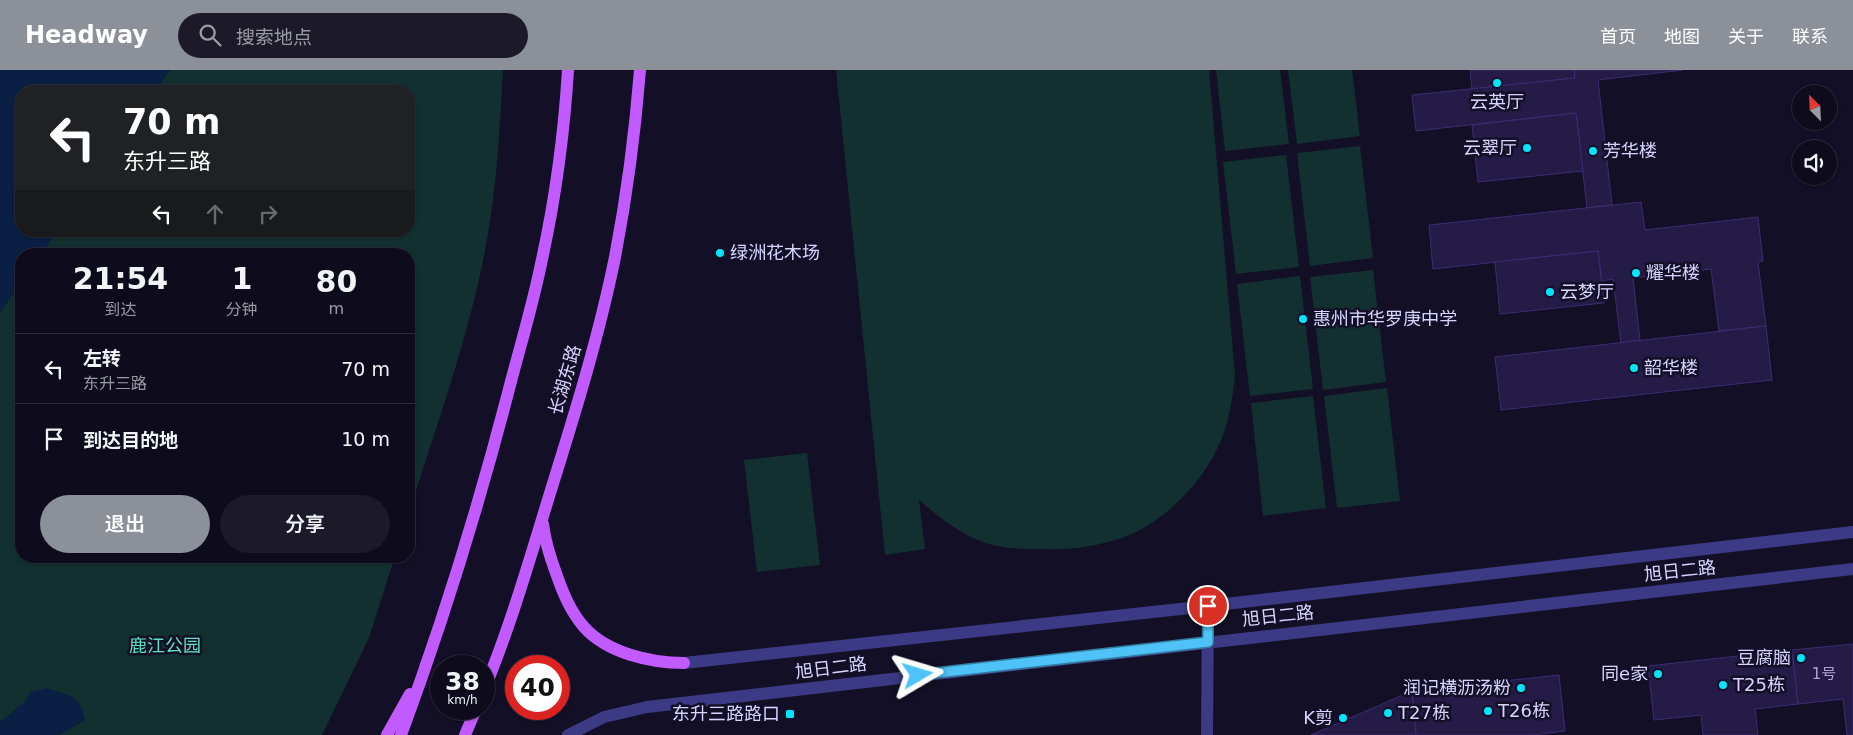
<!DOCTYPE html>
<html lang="zh">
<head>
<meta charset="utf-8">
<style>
  body { margin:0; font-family:"DejaVu Sans","Noto Sans SC",sans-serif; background:#1c1929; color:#f1f3f6; height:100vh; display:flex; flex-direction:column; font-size:19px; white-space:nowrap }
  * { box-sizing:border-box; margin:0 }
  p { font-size:16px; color:#9b9ba3 }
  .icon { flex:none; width:28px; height:28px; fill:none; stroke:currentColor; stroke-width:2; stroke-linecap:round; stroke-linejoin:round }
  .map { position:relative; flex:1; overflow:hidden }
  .side { position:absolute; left:15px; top:178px; width:400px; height:315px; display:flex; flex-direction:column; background:#0e0b1c; border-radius:20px; box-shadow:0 1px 4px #0004,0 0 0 1px #2e2b3b }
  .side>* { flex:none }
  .hud { position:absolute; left:15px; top:15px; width:400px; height:152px; border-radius:20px; box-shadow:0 1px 4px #0004,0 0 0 1px #2e2b3b; background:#202124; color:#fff; overflow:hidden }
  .needle { width:32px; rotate:336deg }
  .tools { position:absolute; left:1792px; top:15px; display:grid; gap:10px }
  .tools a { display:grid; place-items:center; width:45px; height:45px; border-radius:50%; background:#0e0b1c; box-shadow:0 1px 4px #0004,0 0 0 1px #2e2b3b; font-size:25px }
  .speed { position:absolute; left:430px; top:585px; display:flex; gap:10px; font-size:25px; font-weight:700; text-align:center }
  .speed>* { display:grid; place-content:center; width:65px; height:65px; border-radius:50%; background:#0e0b1c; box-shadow:0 1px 4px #0004,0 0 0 1px #2e2b3b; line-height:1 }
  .speed small { font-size:12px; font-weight:400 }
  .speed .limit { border:8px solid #d22; background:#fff; color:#111 }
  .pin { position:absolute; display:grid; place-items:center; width:42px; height:42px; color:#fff; margin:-21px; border:2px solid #fff; border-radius:50%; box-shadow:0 1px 5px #0007 }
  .me { position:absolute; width:55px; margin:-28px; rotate:83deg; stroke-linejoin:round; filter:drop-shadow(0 0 4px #0008) }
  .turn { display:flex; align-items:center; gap:18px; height:105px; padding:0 25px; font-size:22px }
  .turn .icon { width:65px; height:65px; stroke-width:2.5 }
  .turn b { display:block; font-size:35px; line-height:42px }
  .lanes { display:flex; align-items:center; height:48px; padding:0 25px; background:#0003; justify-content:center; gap:25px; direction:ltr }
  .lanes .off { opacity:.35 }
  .eta { display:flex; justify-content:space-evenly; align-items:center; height:85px; text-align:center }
  .eta b { font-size:30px; font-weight:600; line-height:35px }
  .button { display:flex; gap:10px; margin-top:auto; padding:10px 25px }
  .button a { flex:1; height:58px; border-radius:30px; background:#8c9099; color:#fff; font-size:20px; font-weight:600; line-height:58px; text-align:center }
  .button a+a { background:#1c1929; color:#f1f3f6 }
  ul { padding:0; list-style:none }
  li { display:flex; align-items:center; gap:15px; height:70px; padding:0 25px; border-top:1px solid #2e2b3b }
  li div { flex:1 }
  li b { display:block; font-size:19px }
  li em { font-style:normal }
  header { display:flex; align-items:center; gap:30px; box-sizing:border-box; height:70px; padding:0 25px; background:#8c9099; color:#fff }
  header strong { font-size:24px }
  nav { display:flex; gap:28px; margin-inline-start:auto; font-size:18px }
  .search { width:350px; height:45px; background:#1c1929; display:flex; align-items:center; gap:12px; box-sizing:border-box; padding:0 18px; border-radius:28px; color:#9b9ba3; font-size:19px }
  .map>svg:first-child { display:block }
  .green { fill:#12302f }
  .water { fill:#0a1f44 }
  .building { fill:#241b47; stroke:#3b2d73 }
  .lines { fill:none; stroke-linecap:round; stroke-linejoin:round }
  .minor { stroke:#3d3a85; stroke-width:12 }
  .tertiary { stroke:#3d3a85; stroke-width:12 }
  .primary { stroke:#c25bff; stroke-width:12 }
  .route-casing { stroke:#337fa1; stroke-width:12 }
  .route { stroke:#4fc3f7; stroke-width:9 }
  .poi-dot { fill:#00e5ff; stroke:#130f26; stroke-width:2 }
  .labels { text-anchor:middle; stroke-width:5; stroke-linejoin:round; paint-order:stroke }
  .number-label { font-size:15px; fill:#aca6d1 }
  .poi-label { font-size:18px; fill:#d9d4ff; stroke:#130f26; text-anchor:start }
  .street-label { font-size:18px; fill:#d9d4ff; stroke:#130f26 }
  .park-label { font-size:18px; fill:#5fe0c0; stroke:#130f26 }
</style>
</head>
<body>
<header>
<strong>Headway</strong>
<div class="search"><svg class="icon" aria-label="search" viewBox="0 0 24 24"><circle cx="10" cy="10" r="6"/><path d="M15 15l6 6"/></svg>搜索地点</div>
<nav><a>首页</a><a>地图</a><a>关于</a><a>联系</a></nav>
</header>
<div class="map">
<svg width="1853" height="665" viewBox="0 0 1853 665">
  <rect width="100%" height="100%" fill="#130f26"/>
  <g class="green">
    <path d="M170,0H503C500,50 498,101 490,151C475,251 439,347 409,443V184H41L57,161H409V21H155Z"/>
    <path d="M836,0H1209L1235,306C1232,333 1228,359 1215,383C1198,417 1159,456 1121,468C1096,477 1069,480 1042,479C1025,479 1006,479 989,474C962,466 940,448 919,430L925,479L885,485Z"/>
    <path d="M1216,0H1280L1289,74L1225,81Z"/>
    <path d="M1288,0H1352L1360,66L1297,74Z"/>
    <path d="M1360,76L1373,188L1310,196L1297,83Z"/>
    <path d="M1286,85L1299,197L1236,204L1223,92Z"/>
    <path d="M1373,200L1386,312L1323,320L1310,207Z"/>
    <path d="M1300,206L1313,319L1250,326L1237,214Z"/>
    <path d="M21,212V486H395L369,568L322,665H0V242Z"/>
    <path d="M1387,318L1400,431L1337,438L1324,326Z"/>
    <path d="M1313,326L1326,438L1263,446L1251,333Z"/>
    <path d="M807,383L820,495L757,502L744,390Z"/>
  </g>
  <g class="water">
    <path d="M0,0H170L155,21H21V161H57L41,184H21V212L0,242Z"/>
    <path d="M47,618C69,626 80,624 85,650L60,665H0V652L23,633L31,622Z"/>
  </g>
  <g class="building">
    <path d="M1470,0H1574L1575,8L1472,19Z"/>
    <path d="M1574,0H1683L1598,10L1612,135L1587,138L1576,43L1416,61L1412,25L1575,8Z"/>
    <path d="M1576,43L1583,101L1478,112L1472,55Z"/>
    <path d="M1641,132L1645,160L1758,147L1763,191L1758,192L1766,256L1719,261L1711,199L1633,208L1640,270L1621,273L1613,209L1602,211L1598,181L1433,199L1429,155Z"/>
    <path d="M1598,181L1604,233L1500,244L1495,192Z"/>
    <path d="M1766,256L1772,310L1501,340L1495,287Z"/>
    <path d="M1853,574V665H1847L1843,629L1798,634L1792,580Z"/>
    <path d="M1792,580L1798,634L1755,639L1758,665H1703L1701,645L1654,650L1648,596Z"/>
    <path d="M1559,605L1565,661L1533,665H1416L1412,621Z"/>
    <path d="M1412,621L1416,665H1311Z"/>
  </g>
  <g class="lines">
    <path class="minor" d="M1207,665L1208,536"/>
    <g class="tertiary">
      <path d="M684,593L1208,536L1853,462"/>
      <path d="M568,665L604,647L647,637L1853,499"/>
    </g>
    <g class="primary">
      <path d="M543,454C545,471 550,487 556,503C563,523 570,541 584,557C607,583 651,593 684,593"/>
      <path d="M484,620C511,555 530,488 551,420C575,343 599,266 615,187C627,125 635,63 640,0"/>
      <path d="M387,665L410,624"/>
      <path d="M401,665C443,552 478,438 508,323C519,280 532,238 541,194C555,131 564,65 568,0"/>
      <path d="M465,665L476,639"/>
    </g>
  </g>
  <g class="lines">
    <g class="route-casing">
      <path id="route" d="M918,605L1208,572V536"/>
    </g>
    <use href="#route" class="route"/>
  </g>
  <g class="poi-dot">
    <circle cx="1497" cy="13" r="5"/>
    <circle cx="1527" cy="78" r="5"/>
    <circle cx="1593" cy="81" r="5"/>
    <circle cx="720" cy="183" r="5"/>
    <circle cx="1636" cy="203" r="5"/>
    <circle cx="1550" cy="222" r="5"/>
    <circle cx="1303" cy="249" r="5"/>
    <circle cx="1634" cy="298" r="5"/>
    <circle cx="1801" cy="588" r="5"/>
    <circle cx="1658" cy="604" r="5"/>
    <circle cx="1723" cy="615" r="5"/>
    <circle cx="1521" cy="618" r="5"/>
    <circle cx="1488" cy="641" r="5"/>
    <circle cx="1388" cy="643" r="5"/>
    <rect x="785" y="639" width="10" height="10" rx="2.5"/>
    <circle cx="1343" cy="648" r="5"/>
  </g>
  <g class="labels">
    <g class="number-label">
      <text x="1824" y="609">1号</text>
    </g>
    <g class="poi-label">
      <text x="1497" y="38" text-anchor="middle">云英厅</text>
      <text x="1517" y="84" text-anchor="end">云翠厅</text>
      <text x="1603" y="87">芳华楼</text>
      <text x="730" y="189">绿洲花木场</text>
      <text x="1646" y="209">耀华楼</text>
      <text x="1560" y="228">云梦厅</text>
      <text x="1313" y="255">惠州市华罗庚中学</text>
      <text x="1644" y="304">韶华楼</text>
      <text x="1791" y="594" text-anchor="end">豆腐脑</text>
      <text x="1648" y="610" text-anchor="end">同e家</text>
      <text x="1733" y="621">T25栋</text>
      <text x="1511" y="624" text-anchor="end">润记横沥汤粉</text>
      <text x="1498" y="647">T26栋</text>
      <text x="1398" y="649">T27栋</text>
      <text x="780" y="650" text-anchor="end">东升三路路口</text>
      <text x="1333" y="654" text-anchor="end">K剪</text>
    </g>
    <g class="street-label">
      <text transform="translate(565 310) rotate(-74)" y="6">长湖东路</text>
      <text transform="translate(1680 501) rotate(-6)" y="6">旭日二路</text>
      <text transform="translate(1278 546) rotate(-6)" y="6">旭日二路</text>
      <text transform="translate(831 598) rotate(-7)" y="6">旭日二路</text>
    </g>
    <g class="park-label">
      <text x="165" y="582">鹿江公园</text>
    </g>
  </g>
</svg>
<div class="tools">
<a><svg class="needle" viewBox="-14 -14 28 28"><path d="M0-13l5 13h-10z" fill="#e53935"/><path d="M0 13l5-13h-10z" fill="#9b9ba3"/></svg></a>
<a><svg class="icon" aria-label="sound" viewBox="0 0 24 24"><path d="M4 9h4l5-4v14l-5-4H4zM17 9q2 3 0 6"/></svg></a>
</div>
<div class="speed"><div>38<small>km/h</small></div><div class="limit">40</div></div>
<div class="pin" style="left:1208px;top:536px;background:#d93025"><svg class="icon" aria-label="arrive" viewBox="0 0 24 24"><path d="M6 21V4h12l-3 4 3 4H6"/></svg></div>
<svg class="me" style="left:918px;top:605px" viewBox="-20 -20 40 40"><path d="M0-17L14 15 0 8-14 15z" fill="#4fc3f7" stroke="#fff" stroke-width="4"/></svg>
<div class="hud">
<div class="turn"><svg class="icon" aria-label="left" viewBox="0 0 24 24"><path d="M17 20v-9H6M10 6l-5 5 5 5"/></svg><div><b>70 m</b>东升三路</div></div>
<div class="lanes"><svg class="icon" aria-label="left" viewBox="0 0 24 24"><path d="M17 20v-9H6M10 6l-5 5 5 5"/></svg><svg class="icon off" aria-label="ahead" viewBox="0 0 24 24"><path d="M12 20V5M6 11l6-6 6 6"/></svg><svg class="icon off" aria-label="right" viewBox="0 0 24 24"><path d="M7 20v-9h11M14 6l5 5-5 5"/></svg></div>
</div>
<section class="side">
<div class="eta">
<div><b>21:54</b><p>到达</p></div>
<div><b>1</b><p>分钟</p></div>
<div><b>80</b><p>m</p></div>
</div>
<ul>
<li><svg class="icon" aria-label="left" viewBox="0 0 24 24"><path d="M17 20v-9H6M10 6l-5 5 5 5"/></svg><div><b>左转</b><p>东升三路</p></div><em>70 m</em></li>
<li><svg class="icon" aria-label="arrive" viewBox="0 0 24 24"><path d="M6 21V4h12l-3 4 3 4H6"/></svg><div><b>到达目的地</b></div><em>10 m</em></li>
</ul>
<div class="button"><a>退出</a><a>分享</a></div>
</section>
</div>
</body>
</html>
